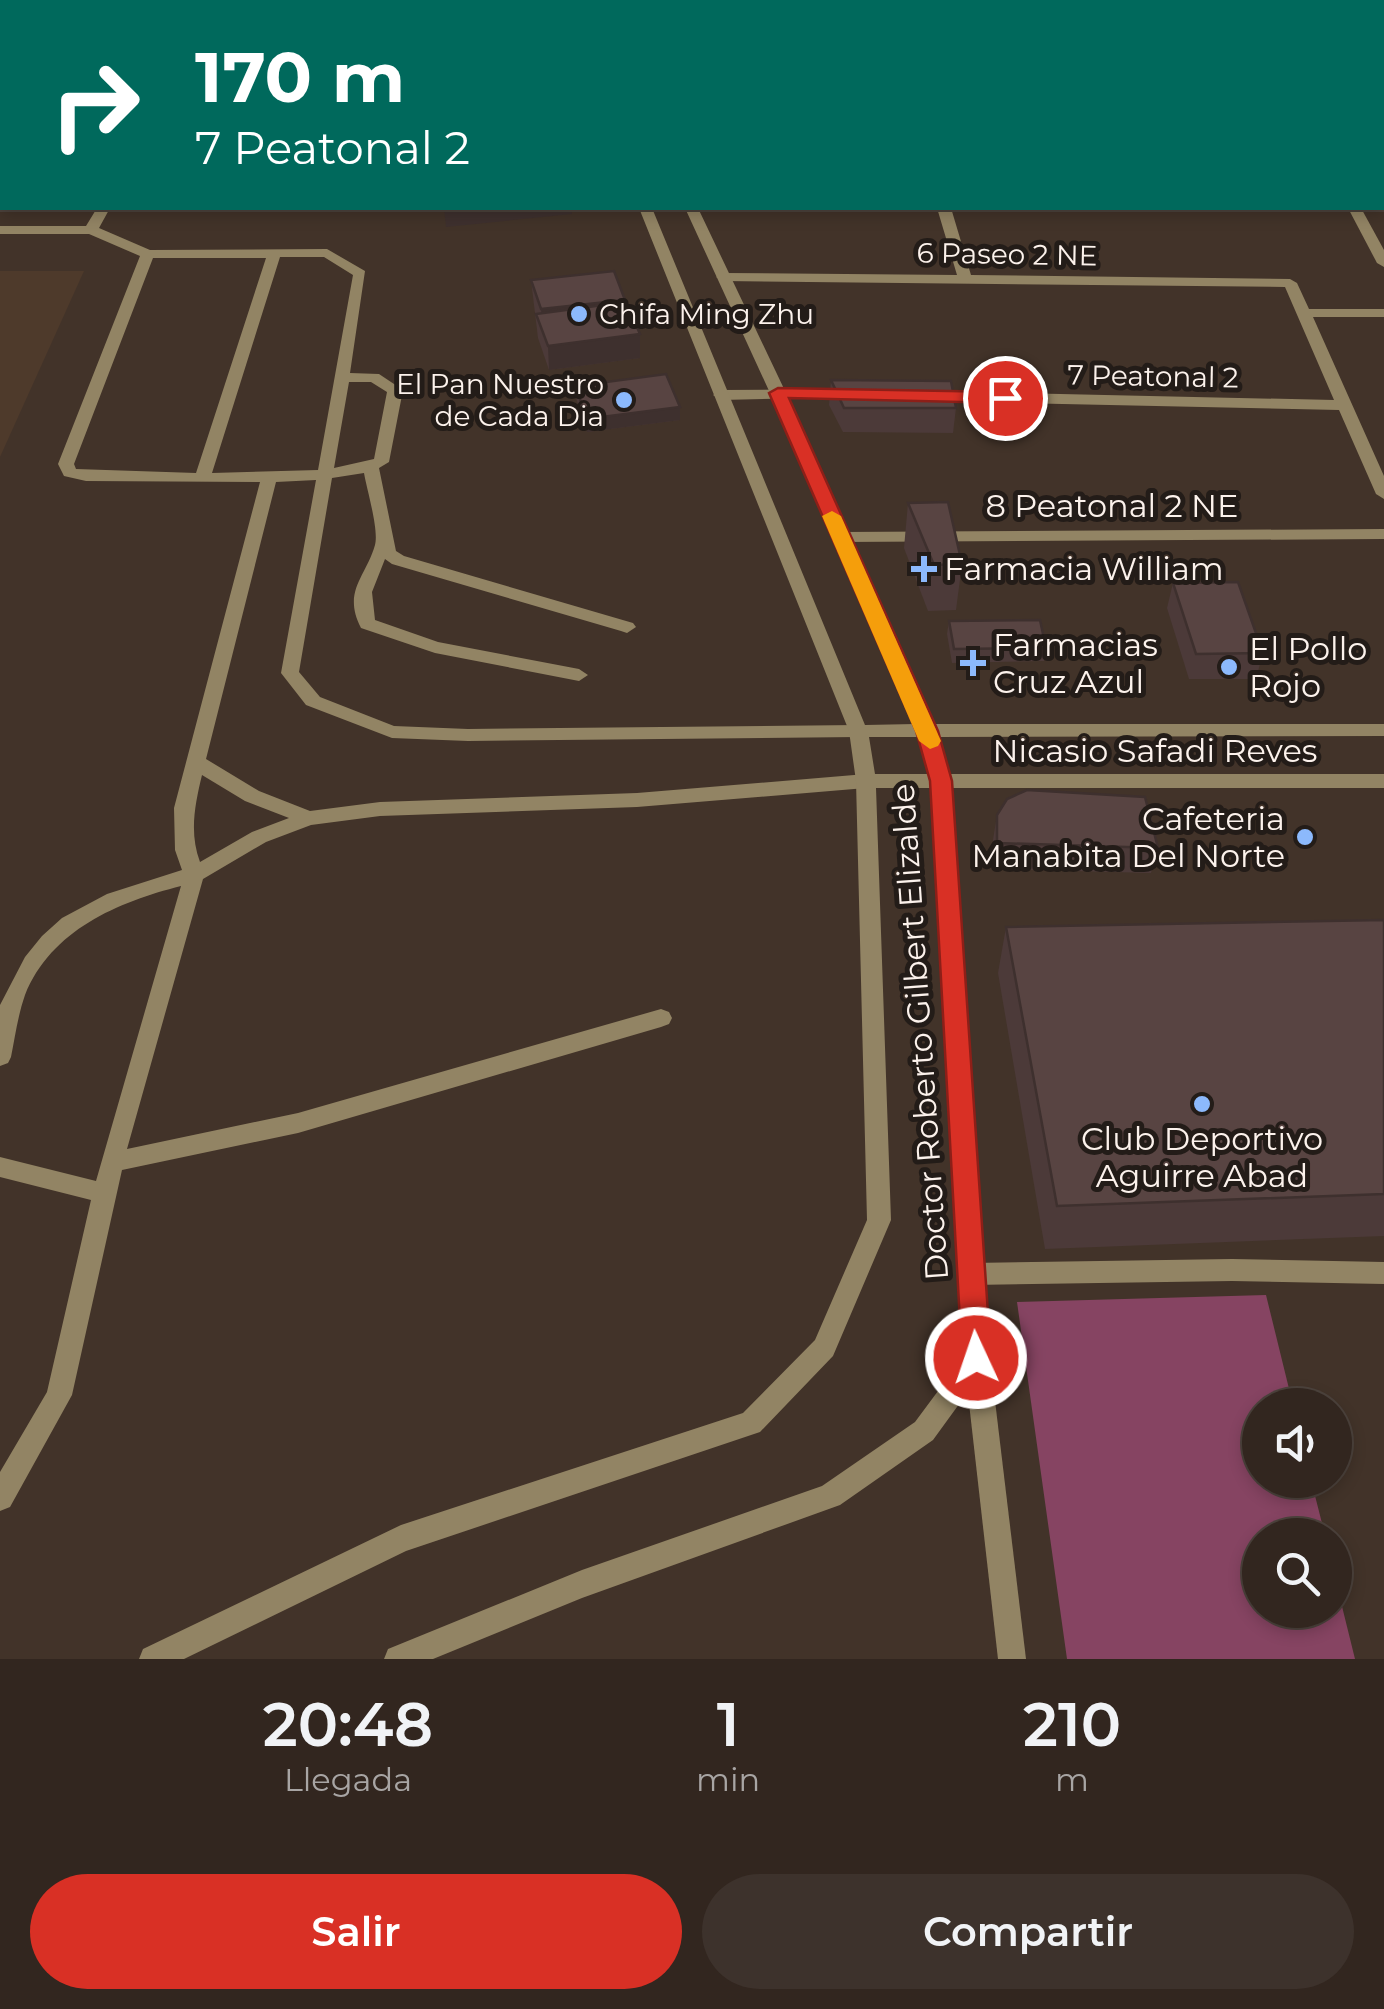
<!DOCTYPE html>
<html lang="es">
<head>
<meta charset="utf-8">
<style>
  body { margin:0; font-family:Montserrat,sans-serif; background:#3d322c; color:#f1f3f6; height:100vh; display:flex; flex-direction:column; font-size:38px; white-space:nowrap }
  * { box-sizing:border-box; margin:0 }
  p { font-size:32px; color:#a8a5a4 }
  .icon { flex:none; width:55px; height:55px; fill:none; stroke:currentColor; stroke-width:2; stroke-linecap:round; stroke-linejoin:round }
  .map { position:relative; height:1659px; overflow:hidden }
  .sheet { display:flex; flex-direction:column; background:#32261f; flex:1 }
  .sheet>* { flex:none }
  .guide { position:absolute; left:0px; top:0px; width:1385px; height:210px; box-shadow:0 5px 15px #0003,0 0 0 2px #4d433d; background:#00695c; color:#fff; overflow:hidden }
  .controls { position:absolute; left:1242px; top:1388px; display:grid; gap:20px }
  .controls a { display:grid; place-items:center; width:110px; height:110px; border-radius:50%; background:#32261f; box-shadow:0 5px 15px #0003,0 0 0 2px #4d433d; font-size:50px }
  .pin { position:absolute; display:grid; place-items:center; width:85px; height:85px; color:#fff; margin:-42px; border:5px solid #fff; border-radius:50%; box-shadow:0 2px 10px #0007 }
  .me { position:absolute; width:110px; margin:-55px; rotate:357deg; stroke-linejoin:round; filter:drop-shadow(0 0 8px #0008) }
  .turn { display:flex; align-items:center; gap:35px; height:210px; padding:0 30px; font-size:45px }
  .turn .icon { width:130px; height:130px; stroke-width:2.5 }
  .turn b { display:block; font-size:70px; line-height:85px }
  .eta { display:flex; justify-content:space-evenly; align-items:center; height:170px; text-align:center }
  .eta b { font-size:60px; font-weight:600; line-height:70px }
  .button { display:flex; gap:20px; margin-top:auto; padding:20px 30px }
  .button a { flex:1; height:115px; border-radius:60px; background:#d93025; color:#fff; font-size:40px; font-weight:600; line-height:115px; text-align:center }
  .button a+a { background:#3d322c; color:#f1f3f6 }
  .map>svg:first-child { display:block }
  .built { fill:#4e3a2b }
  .green { fill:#864462 }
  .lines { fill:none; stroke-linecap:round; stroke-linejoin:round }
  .service { fill:#928464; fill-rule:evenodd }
  .minor { fill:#928464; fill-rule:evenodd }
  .tertiary { fill:#928464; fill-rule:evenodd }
  .wall { fill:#4c3a39 }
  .shaded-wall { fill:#3e302e }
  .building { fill:#584442; stroke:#3e302e; stroke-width:2.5 }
  .route { fill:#d93025; stroke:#8d1f18; stroke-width:2.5 }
  .slow { fill:#f59e0b }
  .poi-dot { fill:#8cb9fc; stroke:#231c18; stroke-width:4 }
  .labels { text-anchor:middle; stroke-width:10; stroke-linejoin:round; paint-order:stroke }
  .far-street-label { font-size:28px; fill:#fcf2ec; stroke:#231c18 }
  .far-poi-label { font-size:28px; fill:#fcf2ec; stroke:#231c18; text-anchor:start }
  .street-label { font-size:32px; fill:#fcf2ec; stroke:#231c18 }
  .poi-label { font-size:32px; fill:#fcf2ec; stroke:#231c18; text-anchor:start }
</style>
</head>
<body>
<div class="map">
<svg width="1384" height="1659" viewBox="0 0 1384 1659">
  <rect width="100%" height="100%" fill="#423329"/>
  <path class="built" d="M0,271H84L0,457Z"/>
  <path class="green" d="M1266,1295L1293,1405H1260V1480H1311L1325,1535H1260V1610H1335V1578L1355,1659H1067L1017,1302Z"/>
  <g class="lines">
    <g class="service">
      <path d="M191,0H203L204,2H193Z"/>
      <path d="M2,189V200L0,201V190Z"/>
      <path d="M97,208H110L99,228L150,250L327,249L365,271L350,373L379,374L403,390L389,462L379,468L396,551L404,556L633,623L636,627L627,633L621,631L392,564L385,559L372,592L375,620L438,642L579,669L588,675L579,681L435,653L361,628C342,591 366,577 375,545C379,530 367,490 364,473L332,478L299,672L320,697L394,726L468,729L858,725L867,731L858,737L468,741L392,738L306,705L281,673L316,480L276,482L206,759L259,791L310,811L380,802L637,793L866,774L876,781L866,788L637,807L380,816L311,825L266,842L203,879L127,1149L298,1113L661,1009L669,1012L672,1018L669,1024L661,1027L298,1133L122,1170L72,1395L10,1507L0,1511V1472L47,1392L91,1200L0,1177V1157L96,1181L181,886C118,902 51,930 25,995C18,1015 15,1037 11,1057L8,1063L0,1066V1005L25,957L42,936L62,918L107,894L182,870L175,850L174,808L260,482L86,481L64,476L58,464L140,256L89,234H0V226H86ZM280,257H324L353,275L318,470L212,473ZM153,258H266L196,473L76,469L74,464ZM349,382H371L387,392L374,459L334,468ZM202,775L245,801L289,818L252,832L200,862C189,833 195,804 202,775Z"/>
      <path d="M1232,1259L1384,1262V1284L1232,1281L971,1285L962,1282L959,1274L962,1266L971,1263Z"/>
    </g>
    <g class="minor">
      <path d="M1104,0H1116L1117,2H1106Z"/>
      <path d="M1281,0H1293L1294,2H1283Z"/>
      <rect x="1382" y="87" width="2" height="8"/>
      <path d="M937,208H951L971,275L1290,279L1297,283L1309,309H1384V317H1313L1384,476V499L1376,494L1339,410L927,401L919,396L927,391L1334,400L1285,287L723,281L716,277L723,273L957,275Z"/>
      <path d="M1348,208H1361L1384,250V267L1377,263Z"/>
      <path d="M853,389L858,391V397L721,400L713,395L721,390Z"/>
      <path d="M1384,529V539L841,542L833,537L841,532Z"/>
      <path d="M977,1347L986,1351L990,1359L1026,1659H998L964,1359L968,1351Z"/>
    </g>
    <g class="tertiary">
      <path d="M553,0H565L566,2H555Z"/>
      <path d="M591,0H603L604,2H593Z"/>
      <path d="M639,208H652L865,725L915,724L770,393L685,208H698L786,393L934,724H1384V736L938,737L949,774H1384V788H951L990,1359L986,1367L933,1440L840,1505L582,1598L433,1659H384L388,1649L582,1570L822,1486L915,1422L964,1356L932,788H876L891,1220L833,1356L760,1432L406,1551L184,1659H139L143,1649L401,1525L743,1413L815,1340L867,1220L856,781L849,731ZM869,737H919L929,774H875Z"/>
    </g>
  </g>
  <g class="wall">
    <path d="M631,0H704V2H632Z"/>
    <path d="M531,280L625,302L640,358L549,370L538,338Z"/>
    <path d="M831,380L956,408L953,433L843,432L829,405Z"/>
    <path d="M576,386L680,420L587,432L576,398Z"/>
    <path d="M908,503L962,564L956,610L928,611L904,548Z"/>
    <path d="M1173,583L1263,653L1256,679H1189L1167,608Z"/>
    <path d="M949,621L1046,648L1044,661L952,663L947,634Z"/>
    <path d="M997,815L1158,848L1151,873L993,869V840Z"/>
    <path d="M1384,920V1236L1045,1249L998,973L1006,927Z"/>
  </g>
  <g class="shaded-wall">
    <path d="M444,208H571L572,214L446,227Z"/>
    <path d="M625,300V324L543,334L541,309Z"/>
    <path d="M640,334V358L549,370L548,346Z"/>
    <path d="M680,407V420L587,432L586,419Z"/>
  </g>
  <g class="building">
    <path d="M614,271L625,300L541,309L531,280Z"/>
    <path d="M626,302L640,334L548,346L536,314Z"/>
    <path d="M666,374L680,407L586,419L576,386Z"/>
    <path d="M831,380L951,381L956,408H844Z"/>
    <path d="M948,502L962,564L934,565L908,503Z"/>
    <path d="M1238,582L1263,653L1196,654L1173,583Z"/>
    <path d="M1040,620L1046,648L954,649L949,621Z"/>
    <path d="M1027,790L1145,797L1158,848L997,843V815L1007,799Z"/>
    <path d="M1384,920V1194L1057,1206L1006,927Z"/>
  </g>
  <path class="route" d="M778,388L1005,392L1014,398L1005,403L789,398L938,731L952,781L991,1358L987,1368L976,1372L966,1368L962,1358L930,781L916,731L769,393Z"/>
  <path class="slow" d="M832,511L841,516L941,741L938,746L930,749L919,741L822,516Z"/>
  <g class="poi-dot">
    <circle cx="579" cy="314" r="10"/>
    <circle cx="624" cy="400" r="10"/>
    <path d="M919 554h10v10h10v10h-10v10h-10v-10h-10v-10h10z"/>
    <path d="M968 648h10v10h10v10h-10v10h-10v-10h-10v-10h10z"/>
    <circle cx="1229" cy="667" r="10"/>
    <circle cx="1305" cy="837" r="10"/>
    <circle cx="1202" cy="1104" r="10"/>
  </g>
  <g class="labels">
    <g class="far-street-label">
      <text transform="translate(1007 254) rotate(1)" y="10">6 Paseo 2 NE</text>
      <text transform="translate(1153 376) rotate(1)" y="10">7 Peatonal 2</text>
    </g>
    <g class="far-poi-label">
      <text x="599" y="324">Chifa Ming Zhu</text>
      <text x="604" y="394" text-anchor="end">El Pan Nuestro<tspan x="604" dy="32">de Cada Dia</tspan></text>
    </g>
    <g class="street-label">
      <text x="1112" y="517">8 Peatonal 2 NE</text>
      <text x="1155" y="762">Nicasio Safadi Reves</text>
      <text transform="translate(920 1032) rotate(-94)" y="11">Doctor Roberto Gilbert Elizalde</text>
    </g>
    <g class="poi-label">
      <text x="944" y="580">Farmacia William</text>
      <text x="993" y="656">Farmacias<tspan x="993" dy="37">Cruz Azul</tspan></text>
      <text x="1249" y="660">El Pollo<tspan x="1249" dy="37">Rojo</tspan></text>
      <text x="1285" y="830" text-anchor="end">Cafeteria<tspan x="1285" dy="37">Manabita Del Norte</tspan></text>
      <text x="1202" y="1150" text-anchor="middle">Club Deportivo<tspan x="1202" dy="37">Aguirre Abad</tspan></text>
    </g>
  </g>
</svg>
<div class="controls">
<a><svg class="icon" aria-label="sound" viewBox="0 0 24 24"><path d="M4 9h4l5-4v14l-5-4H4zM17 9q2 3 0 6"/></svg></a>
<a><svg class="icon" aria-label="search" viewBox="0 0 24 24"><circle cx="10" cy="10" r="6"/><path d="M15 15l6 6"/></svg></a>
</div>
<div class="pin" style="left:1005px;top:398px;background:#d93025"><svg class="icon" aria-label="arrive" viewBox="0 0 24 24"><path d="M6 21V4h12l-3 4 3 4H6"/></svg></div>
<svg class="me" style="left:976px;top:1358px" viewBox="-20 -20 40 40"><circle r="17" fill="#d93025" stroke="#fff" stroke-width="3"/><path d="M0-11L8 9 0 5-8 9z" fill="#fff"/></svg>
<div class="guide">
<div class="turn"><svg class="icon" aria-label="right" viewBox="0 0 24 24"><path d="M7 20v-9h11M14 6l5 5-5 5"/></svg><div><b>170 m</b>7 Peatonal 2</div></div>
</div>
</div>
<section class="sheet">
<div class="eta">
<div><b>20:48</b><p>Llegada</p></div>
<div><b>1</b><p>min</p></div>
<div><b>210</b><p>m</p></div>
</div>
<div class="button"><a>Salir</a><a>Compartir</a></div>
</section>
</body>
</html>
